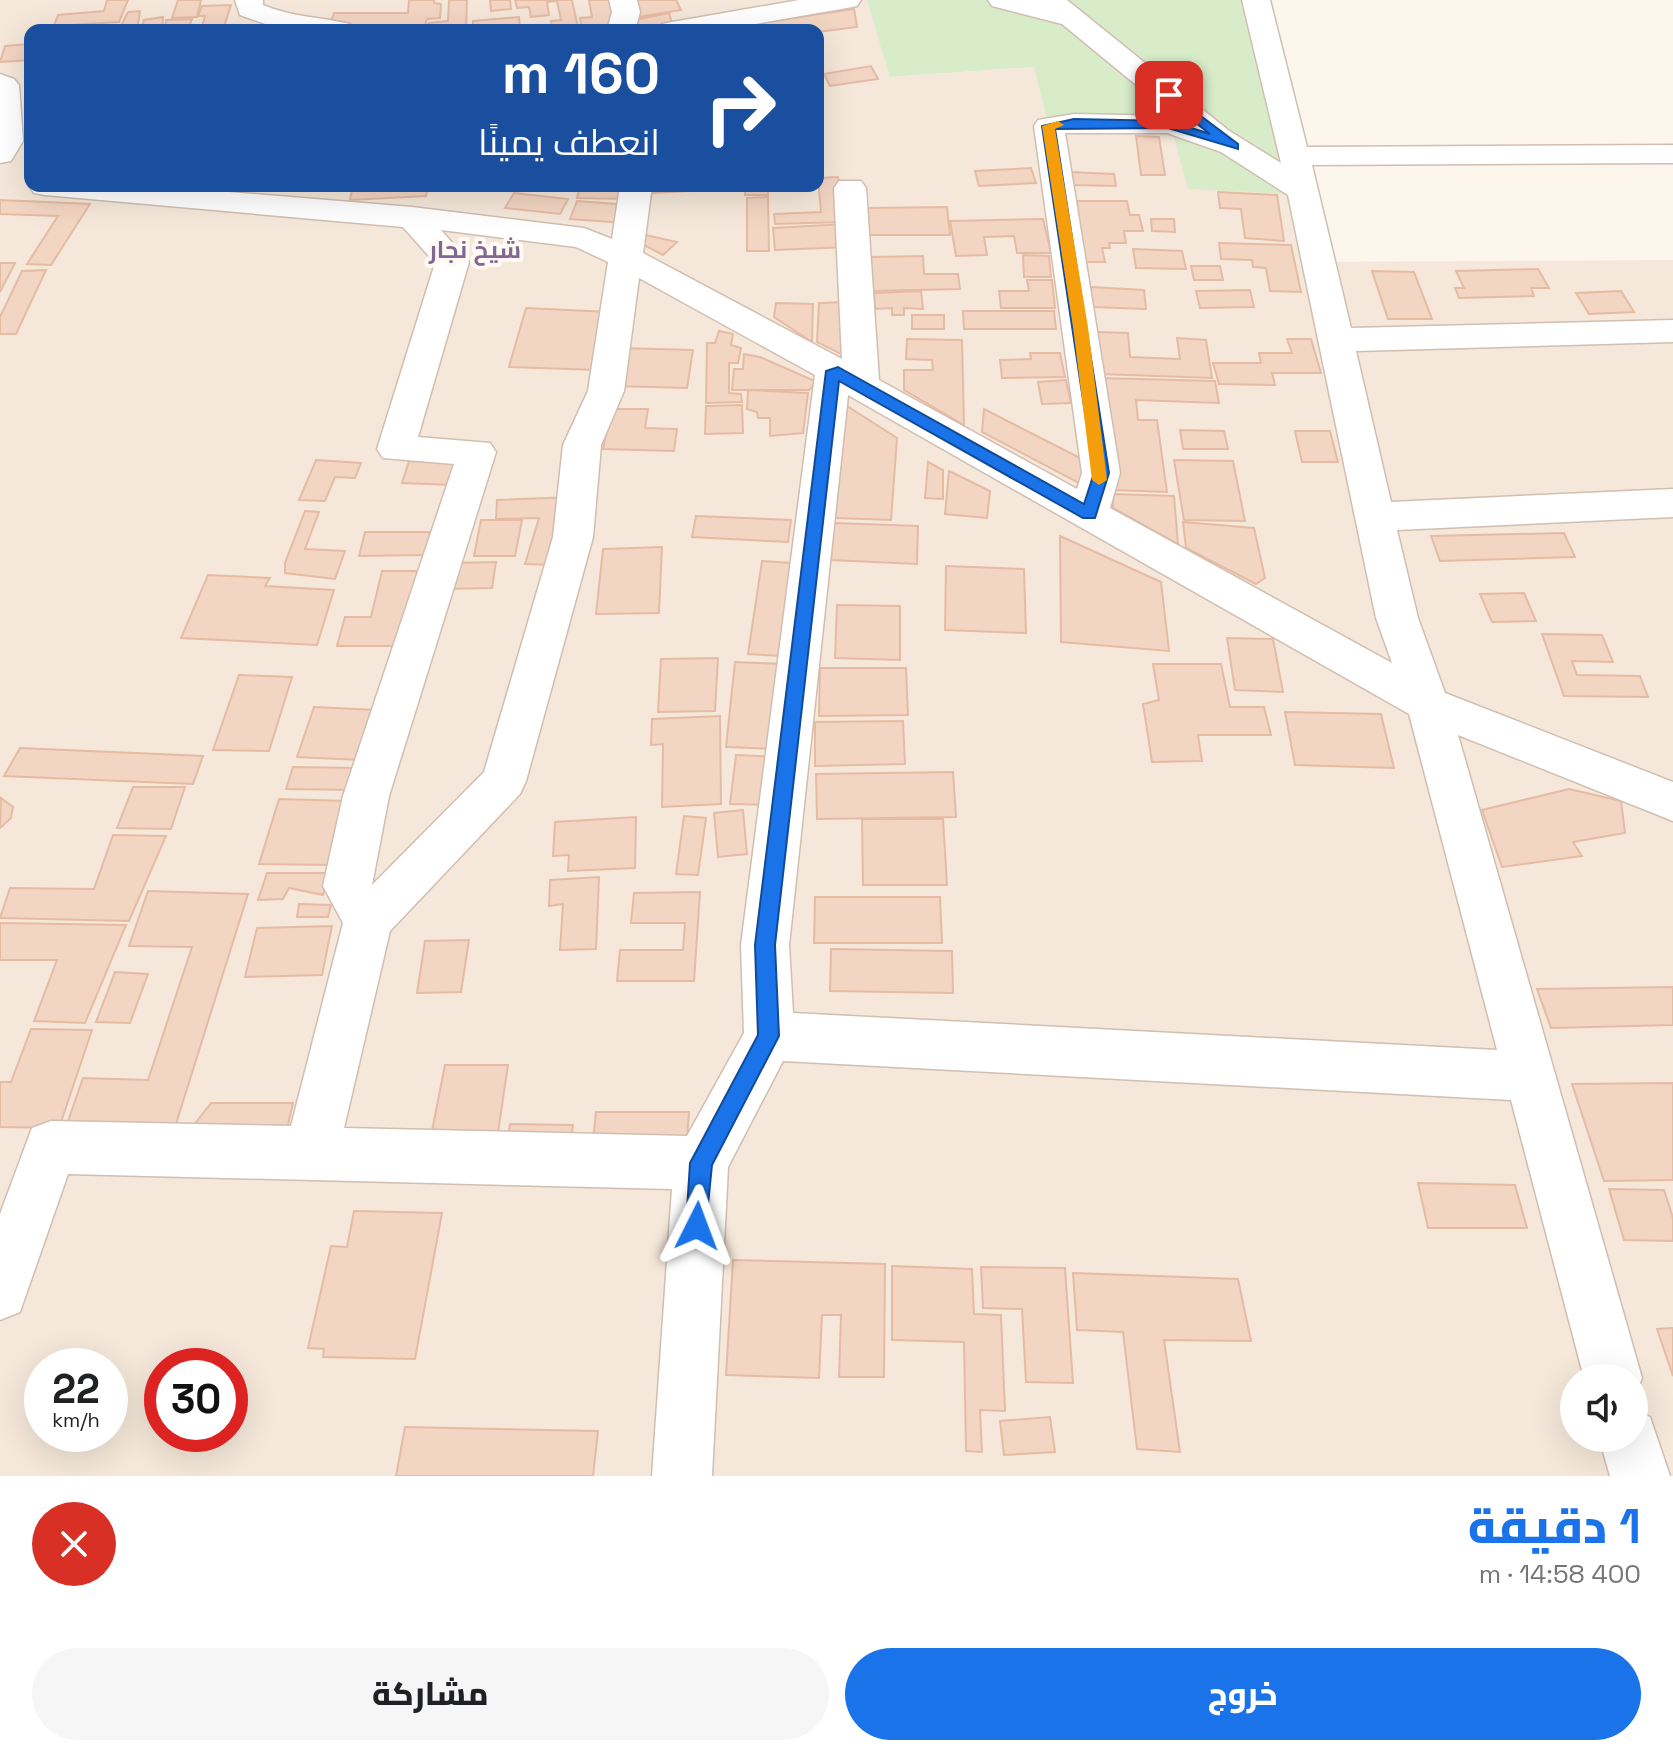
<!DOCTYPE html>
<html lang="ar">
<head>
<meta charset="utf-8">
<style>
  body { margin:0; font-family:"Space Grotesk",Cairo,sans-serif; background:#f6f6f6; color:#202124; direction:rtl; height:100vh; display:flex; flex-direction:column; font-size:30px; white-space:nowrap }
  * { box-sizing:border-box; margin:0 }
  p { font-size:26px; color:#757577 }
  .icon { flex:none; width:44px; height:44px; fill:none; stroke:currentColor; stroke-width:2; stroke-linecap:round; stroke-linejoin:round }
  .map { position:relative; height:1476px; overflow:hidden; direction:ltr }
  .panel { display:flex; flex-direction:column; background:#fff; flex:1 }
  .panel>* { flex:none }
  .guide { position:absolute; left:24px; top:24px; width:800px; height:168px; border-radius:16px; box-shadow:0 8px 32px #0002; direction:rtl; background:#1a4fa0; color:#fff; overflow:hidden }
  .controls { position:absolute; left:1560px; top:1364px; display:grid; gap:16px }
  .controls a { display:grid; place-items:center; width:88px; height:88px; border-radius:50%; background:#fff; box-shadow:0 8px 32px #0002; font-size:40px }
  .speed { position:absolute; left:24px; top:1348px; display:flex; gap:16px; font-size:40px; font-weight:700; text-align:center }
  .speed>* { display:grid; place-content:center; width:104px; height:104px; border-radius:50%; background:#fff; box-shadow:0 8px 32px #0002; line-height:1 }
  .speed small { font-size:20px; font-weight:400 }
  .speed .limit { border:12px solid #d22; background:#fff; color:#111 }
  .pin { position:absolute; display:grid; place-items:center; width:68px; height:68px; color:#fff; margin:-34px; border-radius:16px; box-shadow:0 4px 12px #0006 }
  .me { position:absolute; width:88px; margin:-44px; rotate:3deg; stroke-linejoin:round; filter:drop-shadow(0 0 6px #0008) }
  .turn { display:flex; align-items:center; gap:28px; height:168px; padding:0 32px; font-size:36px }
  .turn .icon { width:104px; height:104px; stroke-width:2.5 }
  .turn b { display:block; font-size:56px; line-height:68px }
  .round { display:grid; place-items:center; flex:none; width:84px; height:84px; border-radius:42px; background:#f6f6f6 }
  .summary { display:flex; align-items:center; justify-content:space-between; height:136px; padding:0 32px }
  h1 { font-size:48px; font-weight:800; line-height:60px; color:#1a73e8 }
  .button { display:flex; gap:16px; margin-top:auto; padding:16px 32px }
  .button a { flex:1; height:92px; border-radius:48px; background:#1a73e8; color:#fff; font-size:32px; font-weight:800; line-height:92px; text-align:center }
  .button a+a { background:#f6f6f6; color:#202124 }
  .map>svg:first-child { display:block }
  .residential { fill:#f5e8da; fill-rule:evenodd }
  .green { fill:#d8ecc9 }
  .building { fill:#f3d5c3; stroke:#e6bba3; stroke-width:2 }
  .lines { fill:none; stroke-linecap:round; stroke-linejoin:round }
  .minor-casing { stroke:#d1beb0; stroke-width:3 }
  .minor { fill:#fff; fill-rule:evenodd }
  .route { fill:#1a73e8; stroke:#114b97; stroke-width:2 }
  .slow { fill:#f59e0b }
  .labels { text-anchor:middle; stroke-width:8; stroke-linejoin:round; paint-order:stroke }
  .far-quarter-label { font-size:24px; font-weight:bold; fill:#846695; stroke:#fffaf3 }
</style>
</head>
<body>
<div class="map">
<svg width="1673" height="1476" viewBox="0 0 1673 1476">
  <rect width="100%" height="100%" fill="#fdf6ec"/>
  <path class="residential" d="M0,0H867L891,77L1035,67L1172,131L1291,194L1311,262L1673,260V1476H0ZM30,30H818V186H30ZM42,1366H110V1434H42ZM162,1366H230V1434H162ZM1574,1378H1634V1438H1574Z"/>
  <path class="green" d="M867,0H1241L1291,194L1188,189L1172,131H1050L1034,67L890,77Z"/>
  <g class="building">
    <path d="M107,0H128L119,22L54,26L58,15L104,11Z"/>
    <path d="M178,0H201L197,17L172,18Z"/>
    <path d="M409,0H434V3L441,4L440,18L427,19L425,25H330L334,13H408Z"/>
    <path d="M449,0H467L466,30H424L429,23L448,21Z"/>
    <path d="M490,0H510L511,9L491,11Z"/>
    <path d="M515,0H572L578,28L552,30L551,21L561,20L557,1L547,2L549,15L531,17L529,7L517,8Z"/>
    <path d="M589,0H615L619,26L582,30L580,18L592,17Z"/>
    <path d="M634,0H676L681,10L639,17Z"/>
    <path d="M231,5L223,30H201L205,16H198L202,6Z"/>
    <path d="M854,9L857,27L818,32L730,27Z"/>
    <path d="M140,11L137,30H119L128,12Z"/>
    <path d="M669,13L674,29L630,30L629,21Z"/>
    <path d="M163,17L162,30H141L144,20Z"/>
    <path d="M519,17L520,28L473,30V21Z"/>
    <path d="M192,19L188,30H165L166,20Z"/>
    <path d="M30,44V60L0,62L5,46Z"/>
    <path d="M871,66L878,79L830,86L824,74Z"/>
    <path d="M1136,136L1159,137L1165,175H1141Z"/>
    <path d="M1031,168L1036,183L979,186L975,171Z"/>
    <path d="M1070,172L1114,174L1116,186L1071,185Z"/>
    <path d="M838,177L844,222L775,224L774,214L821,212L818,178Z"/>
    <path d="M353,186H428L426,196L350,200Z"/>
    <path d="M580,186H629L626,199L577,198Z"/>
    <path d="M653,186H688V191L653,193Z"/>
    <rect x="745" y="186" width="23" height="9"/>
    <path d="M1218,192L1277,195L1284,241L1245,238L1241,209L1220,208Z"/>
    <path d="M514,193L568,199L560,214L505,208Z"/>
    <path d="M768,197L769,251H747V198Z"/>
    <path d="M0,200L90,204L51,265L27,264L58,216L0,214Z"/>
    <path d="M577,201L631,205L625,223L570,219Z"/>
    <path d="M1076,201H1127L1130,215H1139L1143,231H1124L1126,243H1109L1110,248H1102L1105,262H1086Z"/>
    <path d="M947,207L950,235H869L868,208Z"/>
    <path d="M1043,219L1051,253H1017L1014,236L984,237L987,255L956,256L950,221Z"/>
    <path d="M1151,219H1174L1175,232L1152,231Z"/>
    <path d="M846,224L849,247L775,250L773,228Z"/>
    <path d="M641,234L677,242L663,255L638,242Z"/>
    <path d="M1219,243L1291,245L1301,292L1270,291L1266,268L1253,267L1252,260L1221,259Z"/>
    <path d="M1133,249L1182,251L1186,269L1136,268Z"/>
    <path d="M1023,255L1049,256L1051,277H1024Z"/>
    <path d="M923,256L924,274H958L960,289L872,291L870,257Z"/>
    <path d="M0,263H15L0,292Z"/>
    <path d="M1191,266H1220L1223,280H1194Z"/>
    <path d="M1538,269L1549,288H1531L1534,296L1459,298L1455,288H1464L1456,271Z"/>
    <path d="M46,270L16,334H0V317L22,271Z"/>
    <path d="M1372,271L1414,272L1432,319H1388Z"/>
    <path d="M1027,280H1052L1055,308H1001L999,291H1029Z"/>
    <path d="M1091,287L1144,290L1146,309L1092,307Z"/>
    <path d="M1250,290L1254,307L1200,308L1196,291Z"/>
    <path d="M921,291L923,309L904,308V315H892V308L875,309L874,293Z"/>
    <path d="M1621,291L1634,312L1589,314L1576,293Z"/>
    <path d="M847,302L845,356L817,342L819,303Z"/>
    <path d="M776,303L813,304L812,342L774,317Z"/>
    <path d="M526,308L609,312L598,370L509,367Z"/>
    <path d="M963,311H1054L1056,329H964Z"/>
    <rect x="912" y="315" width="32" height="14"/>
    <path d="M719,331L733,334L731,345L741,348L738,363H729V393L741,394L742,402L706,403L707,343H715Z"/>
    <path d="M1097,332L1128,333L1130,357L1180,359L1177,338L1206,340L1212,378L1100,374Z"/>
    <path d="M907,339L962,340L964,425L904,390V370H933L932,360L906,359Z"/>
    <path d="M1287,339H1311L1321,373H1272L1275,385L1219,384L1213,363H1261L1259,353H1292Z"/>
    <path d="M621,348L693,350L687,388L613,386Z"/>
    <path d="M1030,353H1060L1065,377L1002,378L1000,360L1031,359Z"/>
    <path d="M744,354L760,357L817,382L809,390H732L734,369H743Z"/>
    <path d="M1100,378L1215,381L1219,403L1136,400L1138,420H1157L1167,492L1112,490Z"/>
    <path d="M1066,380L1071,403L1042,404L1038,382Z"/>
    <path d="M748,390L808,393L803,433L770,436V418H758L757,412L747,409Z"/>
    <path d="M742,405L743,433L705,434L706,406Z"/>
    <path d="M847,406L897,438L891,520L835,518Z"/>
    <path d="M611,409H648L645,428L677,429L674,451L603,449Z"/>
    <path d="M984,409L1084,460L1094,491L982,432Z"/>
    <path d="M1180,430L1224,431L1228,449H1183Z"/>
    <path d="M1295,431H1330L1338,462H1302Z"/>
    <path d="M316,460L361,463L355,478L335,477L325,501L299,500Z"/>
    <path d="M1174,460L1233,461L1245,521L1184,520Z"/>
    <path d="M409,461L458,462L452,485L402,483Z"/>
    <path d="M928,462L943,470V499L925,498Z"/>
    <path d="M949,471L990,491L987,518L945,514Z"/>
    <path d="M1113,494L1174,496L1178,544L1113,508Z"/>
    <path d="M573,497L552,565L525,564L539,518L496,519L497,500Z"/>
    <path d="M305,511L319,512L305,549L345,551L335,579L285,573V563Z"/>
    <path d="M696,516L791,520L788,542L692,537Z"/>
    <path d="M481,520H522L515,556H474Z"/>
    <path d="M1183,522L1254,528L1265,578L1256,584L1186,548Z"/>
    <path d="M834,523L918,526L917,564L831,560Z"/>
    <path d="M365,532H430L425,555L359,556Z"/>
    <path d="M1564,533L1575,557L1440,561L1431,536Z"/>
    <path d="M1060,536L1161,582L1169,651L1061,642Z"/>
    <path d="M662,547L659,613L596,614L603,549Z"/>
    <path d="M762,561L792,563L780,656L748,654Z"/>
    <path d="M496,562L492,588L446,589L451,563Z"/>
    <path d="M946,566L1024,569L1026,633L945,630Z"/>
    <path d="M382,571H419L402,646H337L345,617H371Z"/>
    <path d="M208,575L270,578L265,586L334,590L317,645L181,638Z"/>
    <path d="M1524,593L1536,621L1492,622L1480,594Z"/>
    <path d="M837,605L900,606V660L835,658Z"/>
    <path d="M1542,634L1602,635L1613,662L1572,661L1577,675L1640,676L1648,697L1564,696Z"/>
    <path d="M1227,638L1273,639L1283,692L1235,690Z"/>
    <path d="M718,658L715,711L658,712L661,659Z"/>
    <path d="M735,662L783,664L777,749L726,747Z"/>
    <path d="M1153,664H1221L1230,707H1264L1271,735H1198L1202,761L1152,762L1143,704L1159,700Z"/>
    <path d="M820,668H906L908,715L819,716Z"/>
    <path d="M239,675L292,677L269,751L213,750Z"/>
    <path d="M314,707L376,710L360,760L297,757Z"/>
    <path d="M1285,712L1381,714L1394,768L1295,765Z"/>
    <path d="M720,716L721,804L662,807L663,744L651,745L652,719Z"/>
    <path d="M903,721L905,764L815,766V722Z"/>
    <path d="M20,748L203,756L193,784L4,776Z"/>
    <path d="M736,755L777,757L772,805L730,804Z"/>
    <path d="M293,767L357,768L351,790L286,789Z"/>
    <path d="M953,772L956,817L817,819L816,774Z"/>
    <path d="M133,787H185L171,829L117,828Z"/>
    <path d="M1569,789L1621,801L1625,833L1573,842L1582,856L1502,867L1482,810Z"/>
    <path d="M1,798L13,807L11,818L0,828Z"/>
    <path d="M279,799L348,801L330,865L259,864Z"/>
    <path d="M743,810L747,854L718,857L714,813Z"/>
    <path d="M684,816L706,818L698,875L676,874Z"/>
    <path d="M636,817L635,868L568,871L569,855L553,856L555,822Z"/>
    <path d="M862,819H943L947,885H863Z"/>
    <path d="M113,835L166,836L129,921L0,918L10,888L94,889Z"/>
    <path d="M267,873H329L323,895L289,888L283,899L258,900Z"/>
    <path d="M599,877L596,949L560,950L563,904L549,906L550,880Z"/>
    <path d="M148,891L248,894L176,1124L68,1121L83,1078L148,1080L192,947L129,946Z"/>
    <path d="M700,892L694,981H617L620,950H683L685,923H631L634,893Z"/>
    <path d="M815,897H940L942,943H814Z"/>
    <path d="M299,904L331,905L328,917H297Z"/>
    <path d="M0,923L126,925L85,1023L34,1021L57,960H0Z"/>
    <path d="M332,926L322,975L245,977L257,928Z"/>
    <path d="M469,940L461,992L417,993L425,941Z"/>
    <path d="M831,949L952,951L953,993L830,991Z"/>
    <path d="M115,972L148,974L130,1023L96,1022Z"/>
    <path d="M1673,987V1025L1551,1028L1537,989Z"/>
    <path d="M31,1029L92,1030L59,1128L0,1127V1082H11Z"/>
    <path d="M445,1065H508L496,1146H429Z"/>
    <path d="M1673,1083V1180L1604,1181L1572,1084Z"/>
    <path d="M211,1103H293L285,1137L194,1125Z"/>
    <path d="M596,1112H689L686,1153L592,1152Z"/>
    <path d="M510,1124L573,1125L569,1151L506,1149Z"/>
    <path d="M1418,1183L1515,1185L1527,1228H1428Z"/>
    <path d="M1609,1189L1664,1190L1673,1218V1241L1624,1240Z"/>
    <path d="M354,1211L442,1213L415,1359L323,1357L324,1349L308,1348L331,1246L347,1247Z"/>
    <path d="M733,1260L885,1264L884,1377H839L841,1315H822L819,1378L726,1375Z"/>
    <path d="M892,1266L972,1269L974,1314L1001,1315L1005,1411L980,1410L982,1452L966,1451L964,1342L892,1340Z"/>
    <path d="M981,1267L1065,1268L1073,1383L1026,1382L1022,1309L983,1308Z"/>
    <path d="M1073,1273L1238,1279L1251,1341L1164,1340L1180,1452L1137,1449L1123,1332L1077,1330Z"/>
    <path d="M1673,1328V1376L1657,1329Z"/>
    <path d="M1050,1417L1055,1452L1004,1455L1000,1421Z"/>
    <path d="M405,1427L598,1431L593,1476H396Z"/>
  </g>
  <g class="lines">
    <g class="minor-casing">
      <g id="minor">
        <path d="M235,0H263V5C291,17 321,17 350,24L354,30H282L240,15Z"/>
        <path d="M609,0H637L640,12L635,30H607L612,12Z"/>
        <path d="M799,0H861L857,6L847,8L721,30H658L662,24L672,22Z"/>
        <path d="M988,0H1067L1228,130L1281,163L1242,0H1270L1307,147L1673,145V163L1312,165L1351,328L1673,320V342L1356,351L1391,502L1673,489V517L1397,530L1418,618L1445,693L1673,782V821L1458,735L1642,1378L1634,1398V1378H1584L1511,1100L783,1061L728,1167L712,1476H652L672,1189L68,1174L20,1312L0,1320V1214L32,1128L51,1121L291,1126L343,923L323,886L343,796L454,464L383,458L377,449L435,263L403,227L45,195L34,193L29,186L30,185L156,186L412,207L584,228L612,239L620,186H652L643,253L842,359L834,188L839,181H861L866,188L879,380L1077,489L1082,473L1034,126L1038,120L1074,114L1174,116L1062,24L992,6ZM1065,133H1167L1221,152L1288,195L1376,618L1392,663L1110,508L1120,473ZM441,230L576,247L608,262L588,391L563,445L553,537L484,772L372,885L389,796L496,452L490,443L418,437L469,262ZM639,278L815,375L741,945L744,1033L687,1136L344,1128L390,931L520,794L526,781L593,537L601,445L624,391ZM848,395L1409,714L1497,1050L793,1013L789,945Z"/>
        <path d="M0,74L14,79L19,85L23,141L11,161L0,163Z"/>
        <path d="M1634,1410L1650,1417L1670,1476H1610L1599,1438H1634Z"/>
      </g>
    </g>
    <use href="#minor" class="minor"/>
  </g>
  <path class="route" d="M1169,92L1238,144V149L1168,128L1055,129L1109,473L1095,518H1083L839,381L775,945L779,1036L712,1165L705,1234L697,1237L689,1234L686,1226L690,1163L758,1035L755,945L826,371L838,367L1084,504L1094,473L1042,126L1074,119L1170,121L1210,134L1164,98L1162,95Z"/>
  <path class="slow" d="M1058,121L1064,125L1055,129L1088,327L1107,480L1099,485L1092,480L1073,327L1042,126Z"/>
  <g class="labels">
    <g class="far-quarter-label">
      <text x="475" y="258">شيخ نجار</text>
    </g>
  </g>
</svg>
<div class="controls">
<a><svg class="icon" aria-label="sound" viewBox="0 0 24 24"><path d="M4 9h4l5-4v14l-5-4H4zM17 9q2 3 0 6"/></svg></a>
</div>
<div class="speed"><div>22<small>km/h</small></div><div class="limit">30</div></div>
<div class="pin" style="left:1169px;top:95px;background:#d93025"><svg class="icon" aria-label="arrive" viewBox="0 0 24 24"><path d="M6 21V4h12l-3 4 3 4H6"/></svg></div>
<svg class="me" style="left:697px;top:1226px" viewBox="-20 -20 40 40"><path d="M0-17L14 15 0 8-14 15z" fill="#1a73e8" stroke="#fff" stroke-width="4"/></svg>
<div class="guide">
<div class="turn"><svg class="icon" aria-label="right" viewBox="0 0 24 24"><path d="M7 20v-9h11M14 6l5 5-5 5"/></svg><div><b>160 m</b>انعطف يمينًا</div></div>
</div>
</div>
<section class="panel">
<div class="summary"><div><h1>1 دقيقة</h1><p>400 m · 14:58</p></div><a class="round" style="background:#d93025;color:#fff"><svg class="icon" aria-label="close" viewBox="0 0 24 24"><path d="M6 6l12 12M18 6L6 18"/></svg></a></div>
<div class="button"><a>خروج</a><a>مشاركة</a></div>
</section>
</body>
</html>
